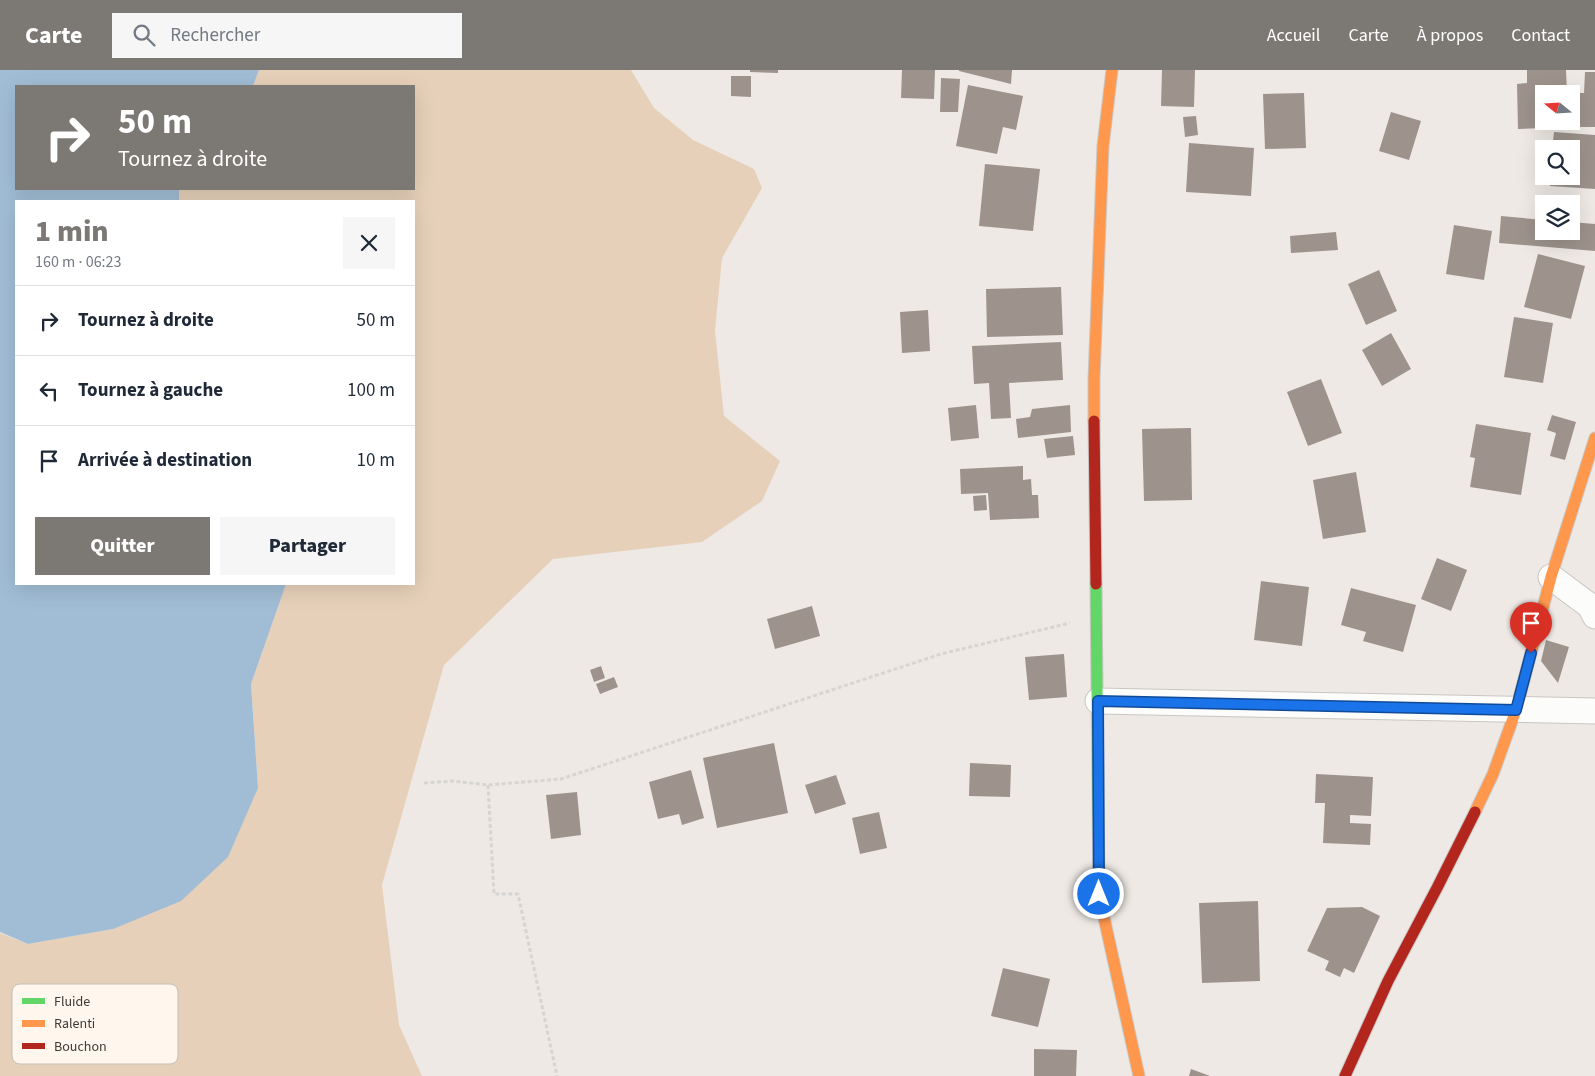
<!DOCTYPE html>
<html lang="fr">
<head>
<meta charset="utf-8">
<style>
  body { margin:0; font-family:"Source Sans 3",sans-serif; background:#f6f6f7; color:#1f2937; height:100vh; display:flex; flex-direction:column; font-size:19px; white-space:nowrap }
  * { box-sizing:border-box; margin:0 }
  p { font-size:16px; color:#747a83 }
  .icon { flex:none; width:28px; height:28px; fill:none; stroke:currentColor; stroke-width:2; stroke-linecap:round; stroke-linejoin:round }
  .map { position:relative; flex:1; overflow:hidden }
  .panel { position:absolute; left:15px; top:130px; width:400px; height:385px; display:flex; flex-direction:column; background:#fff; border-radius:0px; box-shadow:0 5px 20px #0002 }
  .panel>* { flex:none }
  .banner { position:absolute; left:15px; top:15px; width:400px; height:105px; border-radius:0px; box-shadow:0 5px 20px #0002; background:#7c7874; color:#fff; overflow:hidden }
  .needle { width:32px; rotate:288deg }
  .tools { position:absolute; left:1535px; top:15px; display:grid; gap:10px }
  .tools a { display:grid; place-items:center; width:45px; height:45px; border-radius:0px; background:#fff; box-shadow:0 5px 20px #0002; font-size:25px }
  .pin { position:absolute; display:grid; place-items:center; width:42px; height:42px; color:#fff; margin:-51px -21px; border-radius:50% 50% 50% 0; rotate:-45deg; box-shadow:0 0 5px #0007 }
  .pin .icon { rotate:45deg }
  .me { position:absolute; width:55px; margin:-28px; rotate:0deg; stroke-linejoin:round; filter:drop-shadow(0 0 4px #0008) }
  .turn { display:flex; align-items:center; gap:18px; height:105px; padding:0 20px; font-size:22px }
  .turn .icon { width:65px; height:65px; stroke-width:2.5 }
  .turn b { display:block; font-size:35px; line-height:42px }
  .round { display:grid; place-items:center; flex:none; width:52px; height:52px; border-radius:0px; background:#f6f6f7 }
  .summary { display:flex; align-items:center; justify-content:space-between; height:85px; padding:0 20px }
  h1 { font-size:30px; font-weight:800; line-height:38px; color:#7c7874 }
  .action { display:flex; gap:10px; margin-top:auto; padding:10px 20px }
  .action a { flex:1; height:58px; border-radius:0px; background:#7c7874; color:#fff; font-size:20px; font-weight:800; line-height:58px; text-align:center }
  .action a+a { background:#f6f6f7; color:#1f2937 }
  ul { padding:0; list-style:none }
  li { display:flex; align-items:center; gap:15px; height:70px; padding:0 20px; border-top:1px solid #e0e1e3 }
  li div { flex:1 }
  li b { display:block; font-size:19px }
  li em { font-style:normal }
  header { display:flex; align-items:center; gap:30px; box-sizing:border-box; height:70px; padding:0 25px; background:#7c7874; color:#fff }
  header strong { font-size:24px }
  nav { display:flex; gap:28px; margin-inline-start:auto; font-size:18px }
  .search { width:350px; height:45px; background:#f6f6f7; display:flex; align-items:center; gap:12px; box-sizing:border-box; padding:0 18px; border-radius:0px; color:#747a83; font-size:19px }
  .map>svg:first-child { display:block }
  .green { fill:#e6d0b9 }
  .water { fill:#a1bdd5 }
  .building { fill:#9d938c }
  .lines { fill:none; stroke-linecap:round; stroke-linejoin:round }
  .street-casing { stroke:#cac6c2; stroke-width:27 }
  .fast-casing { stroke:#cac6c2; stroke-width:13 }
  .slow-casing { stroke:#cac6c2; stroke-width:13 }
  .jam-casing { stroke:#cac6c2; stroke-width:13 }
  .path { stroke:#d7d5d4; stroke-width:3; stroke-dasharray:4 2.5; stroke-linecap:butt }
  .street { stroke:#fcfcfb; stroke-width:25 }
  .fast { stroke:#63d668; stroke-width:11 }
  .slow { stroke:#ff974d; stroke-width:11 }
  .jam { stroke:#b3261e; stroke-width:11 }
  .route-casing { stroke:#114b97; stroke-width:12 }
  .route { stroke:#1a73e8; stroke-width:9 }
  .key { fill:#fff7ee; stroke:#c5bfb7; stroke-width:1 }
  .key-label { font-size:14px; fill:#3f3b37 }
</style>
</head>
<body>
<header>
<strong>Carte</strong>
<div class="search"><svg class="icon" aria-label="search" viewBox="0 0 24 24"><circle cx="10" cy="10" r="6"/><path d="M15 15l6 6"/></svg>Rechercher</div>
<nav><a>Accueil</a><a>Carte</a><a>À propos</a><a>Contact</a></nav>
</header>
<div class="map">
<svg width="1595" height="1006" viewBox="0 0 1595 1006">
  <rect width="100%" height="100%" fill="#eee9e4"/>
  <path class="green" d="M259,0H631L654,38L693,70L754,99L762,118L722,188L715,261L724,346L780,391L762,431L702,472L553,489L444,595L382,815L399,955L422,1006H0V863L28,874L113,859L258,718L251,614L286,514H414V131H179V119H414V16H253Z"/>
  <path class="water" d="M0,0H259L253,16H16V119H179V131H16V514H286L251,614L258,718L228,787L181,831L113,859L28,874L0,862Z"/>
  <g class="building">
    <path d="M750,0H778V3L750,2Z"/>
    <path d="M902,0H935L934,29L901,28Z"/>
    <path d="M959,0H1012L1011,14L959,1Z"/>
    <path d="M1162,0H1195L1194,37L1161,36Z"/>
    <path d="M1527,0H1566L1567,24H1544V51H1568V57L1518,59L1517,14L1527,13Z"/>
    <path d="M1585,2H1595V57H1576V23H1584Z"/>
    <path d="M731,6H751V27L731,26Z"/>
    <path d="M941,8L960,9L958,42H940Z"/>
    <path d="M968,15L1023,26L1016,60L1003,57L997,84L956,76Z"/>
    <path d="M1304,23L1306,78L1265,79L1263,24Z"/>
    <path d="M1391,42L1421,51L1409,90L1379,81Z"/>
    <path d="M1196,46L1198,65L1185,67L1183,47Z"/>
    <path d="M1554,62L1595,65V119L1550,116V106H1571V79H1552Z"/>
    <path d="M1189,73L1254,78L1251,126L1186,122Z"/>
    <path d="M985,94L1040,99L1033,161L979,156Z"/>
    <path d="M1501,146L1544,150V161H1571V152L1595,154V181L1499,173Z"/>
    <path d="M1454,155L1492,161L1484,210L1446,204Z"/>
    <path d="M1336,162L1338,180L1291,183L1290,166Z"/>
    <path d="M1538,184L1585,196L1571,249L1524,237Z"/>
    <path d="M1379,200L1397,241L1366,255L1348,214Z"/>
    <path d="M1061,217L1063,265L987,267L986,219Z"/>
    <path d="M928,240L930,281L902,283L900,242Z"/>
    <path d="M1514,247L1553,253L1543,313L1504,307Z"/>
    <path d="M1391,263L1411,299L1382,316L1362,280Z"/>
    <path d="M1061,272L1063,310L1009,313L1011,348L991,349L989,313L974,314L972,276Z"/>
    <path d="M1321,309L1342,363L1308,376L1287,322Z"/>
    <path d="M976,335L979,368L951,371L948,338Z"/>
    <path d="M1070,335L1071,362L1018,368L1016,349L1030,347L1032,339Z"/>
    <path d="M1552,345L1576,352L1565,390L1550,386L1556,363L1547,360Z"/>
    <path d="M1476,354L1531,363L1521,425L1470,417L1475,388L1470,387Z"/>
    <path d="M1191,358L1192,430L1144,431L1142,359Z"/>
    <path d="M1073,366L1075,385L1047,388L1044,369Z"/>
    <path d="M1023,396V410L1031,409L1032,425H1038L1039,448L990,450L988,423L961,424L960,399Z"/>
    <path d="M1356,402L1366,462L1323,469L1313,410Z"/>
    <path d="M986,425L987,440L974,441L973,426Z"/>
    <path d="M1437,488L1467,500L1451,541L1421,529Z"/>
    <path d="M1261,511L1309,517L1302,576L1254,570Z"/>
    <path d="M1351,518L1416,535L1403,582L1363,571L1366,562L1341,555Z"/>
    <path d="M812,536L820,566L775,579L767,549Z"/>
    <path d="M1546,570L1569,577L1558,613L1541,591Z"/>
    <path d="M1064,584L1067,627L1029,630L1025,587Z"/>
    <path d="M601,596L605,608L594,612L590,600Z"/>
    <path d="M614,607L618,617L600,624L596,614Z"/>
    <path d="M774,673L788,743L717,758L703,688Z"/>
    <path d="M970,693L1011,695L1010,727L969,726Z"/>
    <path d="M691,700L704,748L682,755L679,744L658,749L649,712Z"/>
    <path d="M1316,704L1373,707L1371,746L1350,745V753L1371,754L1370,775L1323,773L1325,733H1315Z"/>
    <path d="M836,705L846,734L815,744L805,715Z"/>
    <path d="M577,722L581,765L551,769L546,725Z"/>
    <path d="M879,742L887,778L860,784L852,748Z"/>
    <path d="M1258,831L1260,911L1202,913L1199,833Z"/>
    <path d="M1362,837L1380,846L1354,903L1344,898L1340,907L1325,900L1329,891L1307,881L1327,838Z"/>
    <path d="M1003,898L1050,909L1038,957L991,946Z"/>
    <path d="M1034,979L1077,980L1076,1006H1034Z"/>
    <path d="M1191,999L1210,1006H1189Z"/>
  </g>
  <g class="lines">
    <g class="street-casing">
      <g id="street">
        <path d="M1551,507L1590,536L1595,546"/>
        <path d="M1098,631L1595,641"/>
      </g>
    </g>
    <g class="fast-casing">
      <path id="fast" d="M1096,514L1099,824L1103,843"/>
    </g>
    <g class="slow-casing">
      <g id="slow">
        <path d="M1094,351V309L1103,76L1112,0"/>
        <path d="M1475,742L1493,704L1516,640L1551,507L1595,368"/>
        <path d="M1103,843L1139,1006"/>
      </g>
    </g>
    <g class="jam-casing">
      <g id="jam">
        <path d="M1094,351L1096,514"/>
        <path d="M1345,1006L1388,911L1438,816L1475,742"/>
      </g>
    </g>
    <g class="path">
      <path d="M424,713L453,711L488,715L561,709L941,584L1070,553"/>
      <path d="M488,715L494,824H518L557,1006"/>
    </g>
    <use href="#street" class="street"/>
    <use href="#fast" class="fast"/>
    <use href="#slow" class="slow"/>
    <use href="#jam" class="jam"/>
  </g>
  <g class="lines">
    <g class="route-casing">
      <path id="route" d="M1099,824L1098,631L1516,640L1531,583"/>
    </g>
    <use href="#route" class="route"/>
  </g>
  <rect x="12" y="914" width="166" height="80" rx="8" class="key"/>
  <rect x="22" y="928" width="23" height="6" fill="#63d668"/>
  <rect x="22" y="950" width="23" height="7" fill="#ff974d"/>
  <rect x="22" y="973" width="23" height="6" fill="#b3261e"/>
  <g class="key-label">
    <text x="54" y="936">Fluide</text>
    <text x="54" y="958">Ralenti</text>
    <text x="54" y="981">Bouchon</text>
  </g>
</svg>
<div class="tools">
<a><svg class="needle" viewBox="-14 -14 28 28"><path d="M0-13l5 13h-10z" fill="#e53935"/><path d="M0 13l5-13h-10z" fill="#747a83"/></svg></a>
<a><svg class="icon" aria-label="search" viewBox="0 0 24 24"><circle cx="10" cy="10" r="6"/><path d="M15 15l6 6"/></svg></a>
<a><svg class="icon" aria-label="layers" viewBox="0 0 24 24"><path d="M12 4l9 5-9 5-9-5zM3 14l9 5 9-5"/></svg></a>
</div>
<div class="pin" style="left:1531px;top:583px;background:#d93025"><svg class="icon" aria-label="arrive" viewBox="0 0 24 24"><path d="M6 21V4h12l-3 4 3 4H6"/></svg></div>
<svg class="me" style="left:1099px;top:824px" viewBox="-20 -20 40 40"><circle r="17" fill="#1a73e8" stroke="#fff" stroke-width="3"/><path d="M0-11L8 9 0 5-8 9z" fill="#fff"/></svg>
<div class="banner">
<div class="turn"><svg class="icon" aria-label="right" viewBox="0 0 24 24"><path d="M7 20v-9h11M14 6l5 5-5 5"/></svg><div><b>50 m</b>Tournez à droite</div></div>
</div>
<section class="panel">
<div class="summary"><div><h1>1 min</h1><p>160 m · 06:23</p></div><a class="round"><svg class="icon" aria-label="close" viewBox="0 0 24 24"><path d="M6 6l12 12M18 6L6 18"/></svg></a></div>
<ul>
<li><svg class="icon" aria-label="right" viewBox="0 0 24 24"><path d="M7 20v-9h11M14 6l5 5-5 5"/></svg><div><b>Tournez à droite</b></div><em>50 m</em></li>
<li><svg class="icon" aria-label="left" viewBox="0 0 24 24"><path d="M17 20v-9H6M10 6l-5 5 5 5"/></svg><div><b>Tournez à gauche</b></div><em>100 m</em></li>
<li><svg class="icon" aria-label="arrive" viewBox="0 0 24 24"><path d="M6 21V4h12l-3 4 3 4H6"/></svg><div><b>Arrivée à destination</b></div><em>10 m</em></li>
</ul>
<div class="action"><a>Quitter</a><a>Partager</a></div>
</section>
</div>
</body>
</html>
